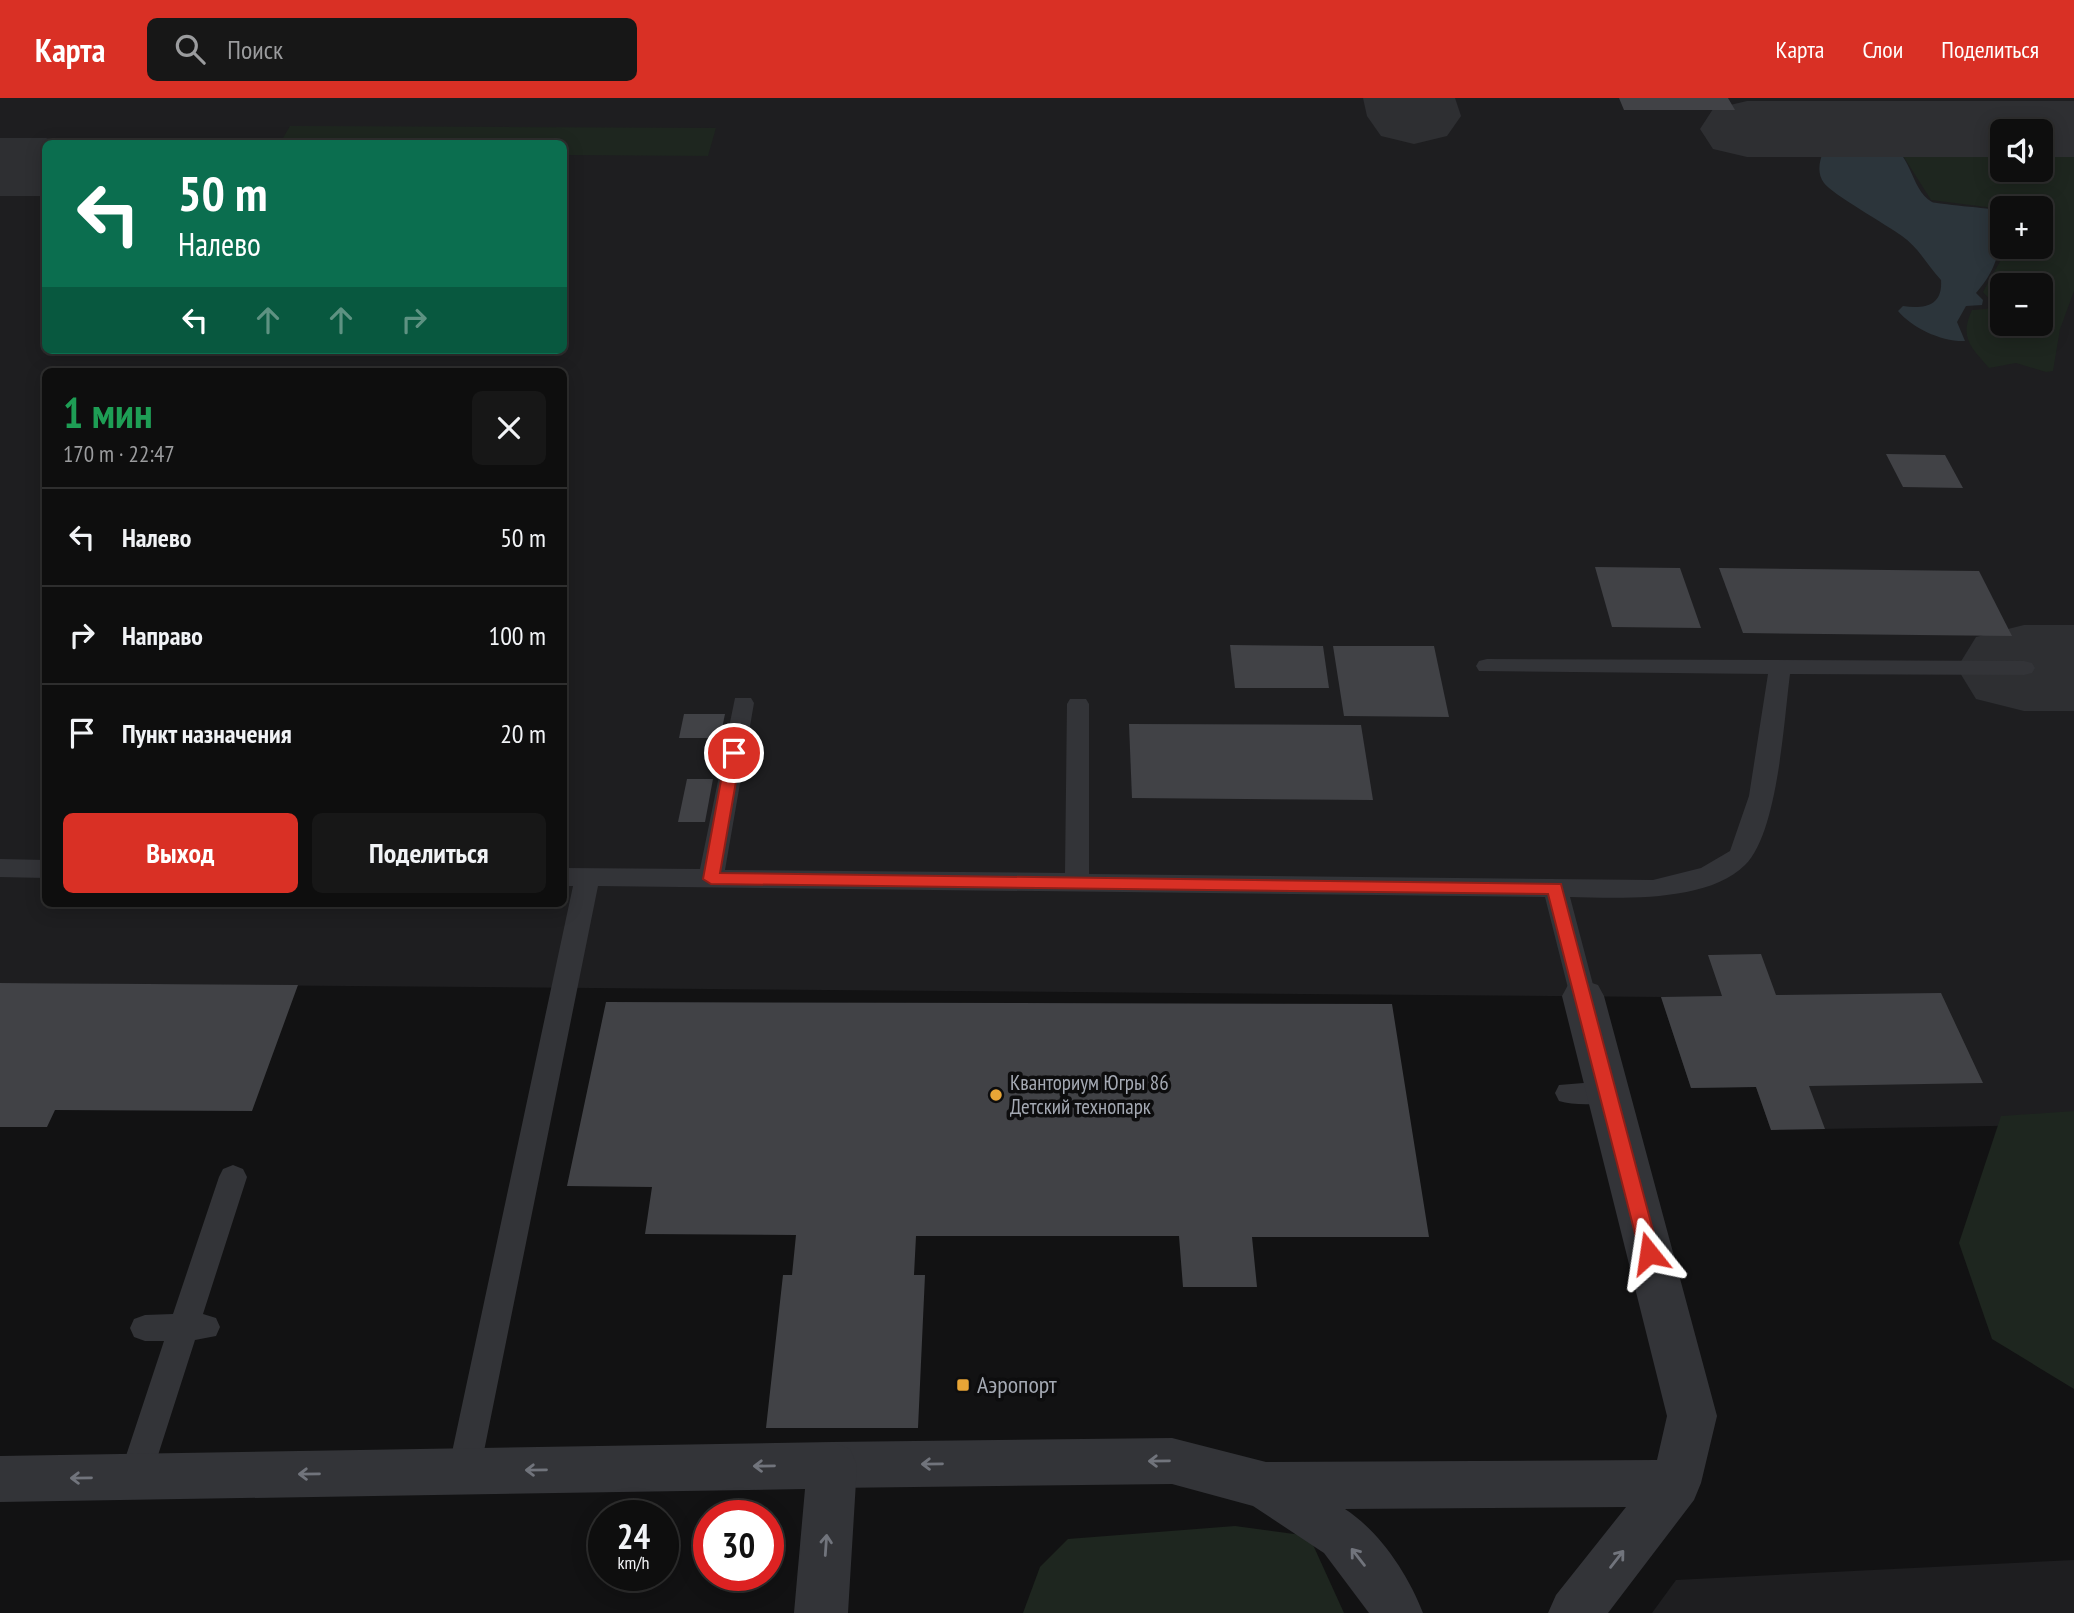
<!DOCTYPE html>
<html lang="ru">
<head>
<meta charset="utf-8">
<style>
  body { margin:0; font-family:"PT Sans Narrow",sans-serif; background:#171717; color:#f1f3f6; height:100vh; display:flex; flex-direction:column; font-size:26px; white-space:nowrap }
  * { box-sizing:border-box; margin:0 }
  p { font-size:23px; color:#9b9c9e }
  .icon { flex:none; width:38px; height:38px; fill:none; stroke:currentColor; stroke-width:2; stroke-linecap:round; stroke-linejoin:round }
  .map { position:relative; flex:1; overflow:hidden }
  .details { position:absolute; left:42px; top:270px; width:525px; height:539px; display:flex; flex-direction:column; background:#0e0e0e; border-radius:10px; box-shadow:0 4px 18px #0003,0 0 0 2px #2e2e2e }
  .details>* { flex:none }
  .banner { position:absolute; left:42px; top:42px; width:525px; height:214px; border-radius:10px; box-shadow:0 4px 18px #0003,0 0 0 2px #2e2e2e; background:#0b6e4f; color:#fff; overflow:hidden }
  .buttons { position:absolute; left:1990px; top:21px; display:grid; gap:14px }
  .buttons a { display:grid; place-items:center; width:63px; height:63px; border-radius:10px; background:#0e0e0e; box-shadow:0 4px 18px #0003,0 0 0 2px #2e2e2e; font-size:35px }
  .speed { position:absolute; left:588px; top:1402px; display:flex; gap:14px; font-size:35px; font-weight:700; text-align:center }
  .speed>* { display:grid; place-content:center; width:91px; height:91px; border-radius:50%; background:#0e0e0e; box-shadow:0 4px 18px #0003,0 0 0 2px #2e2e2e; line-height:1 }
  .speed small { font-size:18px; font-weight:400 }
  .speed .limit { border:10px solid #d22; background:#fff; color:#111 }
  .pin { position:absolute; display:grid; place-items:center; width:60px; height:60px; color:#fff; margin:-30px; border:4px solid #fff; border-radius:50%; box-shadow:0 2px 7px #0007 }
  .me { position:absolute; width:77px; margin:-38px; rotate:345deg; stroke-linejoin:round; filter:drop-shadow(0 0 5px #0008) }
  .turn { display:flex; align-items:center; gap:24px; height:147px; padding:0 21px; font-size:32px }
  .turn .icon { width:91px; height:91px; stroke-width:2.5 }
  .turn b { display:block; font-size:49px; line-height:60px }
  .lanes { display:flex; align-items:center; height:66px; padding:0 21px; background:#0003; justify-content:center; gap:35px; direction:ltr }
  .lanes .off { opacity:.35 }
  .round { display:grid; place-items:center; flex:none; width:74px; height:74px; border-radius:10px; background:#171717 }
  .headline { display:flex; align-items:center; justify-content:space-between; height:119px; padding:0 21px }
  h1 { font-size:42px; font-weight:700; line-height:52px; color:#1e9e55 }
  .button { display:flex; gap:14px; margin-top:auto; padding:14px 21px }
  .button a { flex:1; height:80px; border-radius:10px; background:#d93025; color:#fff; font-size:28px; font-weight:700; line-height:80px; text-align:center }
  .button a+a { background:#171717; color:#f1f3f6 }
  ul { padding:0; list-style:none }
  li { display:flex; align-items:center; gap:21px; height:98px; padding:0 21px; border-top:2px solid #2e2e2e }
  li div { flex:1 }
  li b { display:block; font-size:26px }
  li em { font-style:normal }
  header { display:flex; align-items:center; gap:42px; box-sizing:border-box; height:98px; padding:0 35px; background:#d93025; color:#fff }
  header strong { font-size:33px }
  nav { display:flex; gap:38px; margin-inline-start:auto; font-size:24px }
  .search { width:490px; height:63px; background:#171717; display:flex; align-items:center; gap:18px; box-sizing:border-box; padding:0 24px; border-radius:10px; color:#9b9c9e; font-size:26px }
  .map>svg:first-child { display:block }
  .built { fill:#1e1e20; fill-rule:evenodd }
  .green { fill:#1e261f; fill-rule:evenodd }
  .water { fill:#2c353b }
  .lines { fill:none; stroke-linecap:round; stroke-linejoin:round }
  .taxiway { fill:#2e2f32; fill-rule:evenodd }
  .building { fill:#414246 }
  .service { fill:#333438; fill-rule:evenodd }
  .minor { fill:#333438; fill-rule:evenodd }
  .tertiary { fill:#333438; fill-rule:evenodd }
  .oneway { stroke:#71747c }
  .route { fill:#d93025; stroke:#8d1f18; stroke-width:2 }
  .poi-dot { fill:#e8a536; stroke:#0d0d0e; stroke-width:2.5 }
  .labels { text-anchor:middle; stroke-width:7; stroke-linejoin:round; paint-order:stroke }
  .poi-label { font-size:21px; fill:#a4a9b3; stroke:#0d0d0e; text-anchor:start }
  .near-poi-label { font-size:24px; fill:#a4a9b3; stroke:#0d0d0e; text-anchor:start }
</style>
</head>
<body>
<header>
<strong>Карта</strong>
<div class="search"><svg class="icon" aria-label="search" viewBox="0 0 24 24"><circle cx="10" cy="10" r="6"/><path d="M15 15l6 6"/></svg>Поиск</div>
<nav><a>Карта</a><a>Слои</a><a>Поделиться</a></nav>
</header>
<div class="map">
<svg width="2074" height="1515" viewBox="0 0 2074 1515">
  <rect width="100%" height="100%" fill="#121213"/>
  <g class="built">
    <path d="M0,0H2074V1096L2042,1027L1771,1032L1756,989L1691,990L1661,899L0,885ZM2002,33H2040V72H2002ZM46,46H564V252H46ZM2002,110H2040V149H2002ZM2002,187H2040V226H2002ZM46,273H564V805H46Z"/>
    <path d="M2074,1462V1515H1652L1676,1482Z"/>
  </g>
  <g class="green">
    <path d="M290,28L716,30L708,58L564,57V46L280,45Z"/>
    <path d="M1880,29L1911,35L1914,32L1961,37L1978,33H2027H2002V72H2040L2041,34L2074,35V193L2060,231L2053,273L2046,274L2016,265L1989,270C1971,249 1959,240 1972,212L1987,211L1992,204L1983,194L2008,149H2040L2043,119L2040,110L2002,111L1931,102L1895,45L1859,35L1860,31ZM2002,187H2040V226H2002Z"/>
    <path d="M2074,1013V1291L1992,1241L1959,1145L2001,1018Z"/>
    <path d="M1235,1428L1309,1438L1344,1515H1023L1040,1469L1068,1441Z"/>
  </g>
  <path class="water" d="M1881,42C1913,51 1909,91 1932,104C1935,106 1990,110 2002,113C2002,146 1999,169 1976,195L1983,202L1982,207L1966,208L1957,224L1965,243C1942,244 1912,230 1898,213L1903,208C1924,211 1943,208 1941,182C1927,167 1919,150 1902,138C1887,127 1832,96 1824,85C1817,76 1819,64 1823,54L1842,46Z"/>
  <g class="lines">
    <g class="taxiway">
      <path d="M1363,0H1455L1461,18L1447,38L1414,46L1381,38L1367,18Z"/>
      <path d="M1747,3H2074V59H2040V33H2002V59H1747L1713,51L1700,31L1713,11Z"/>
      <path d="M0,40H46L69,46H46V98H0Z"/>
      <path d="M2024,527H2074V613H2024L1976,601L1957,570L1976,539Z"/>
    </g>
  </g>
  <g class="building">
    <path d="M1619,0H1728L1735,12H1624Z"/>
    <path d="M1886,356L1945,357L1963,390L1903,389Z"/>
    <path d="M1595,469L1680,470L1701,530L1612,529Z"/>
    <path d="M1719,470L1979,473L2012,538L1743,535Z"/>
    <path d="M1230,547L1323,548L1329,590H1235Z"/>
    <path d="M1333,548H1434L1449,619L1344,618Z"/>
    <path d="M684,616H725L720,640H679Z"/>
    <path d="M1129,626L1361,627L1373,702L1132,700Z"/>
    <path d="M687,681H713L705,724H678Z"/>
    <path d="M1761,856L1776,897L1941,895L1983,985L1809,988L1825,1031L1771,1032L1756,989L1691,990L1661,899L1722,898L1708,857Z"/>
    <path d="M0,885L298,887L252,1013L55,1012L47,1029H0Z"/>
    <path d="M606,904L1392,906L1429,1139H1252L1257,1189H1183L1179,1138H916L914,1177H925L918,1330H766L783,1177H792L796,1137L645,1136L652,1089L567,1088Z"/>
  </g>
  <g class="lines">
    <g class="service">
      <path d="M1487,561L2024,563L2032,565L2035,570L2032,575L2024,577L1790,576C1784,622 1778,735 1745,767C1707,805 1620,800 1570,799L1596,898L1592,905L1583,908L1574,905L1570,898L1545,799L598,788L480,1373L475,1383L464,1388L453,1383L448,1373L573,788H564V770L700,771L735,600H751L754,605L725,772L1065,775L1067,606L1070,601H1086L1089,606V776L1653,782L1701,770L1730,753L1749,698L1768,576L1479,573L1476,568L1479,563Z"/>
      <path d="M0,761L46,762V780L0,779Z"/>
      <path d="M1608,983L1618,986L1622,994L1618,1002C1601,1007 1576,1008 1559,1003L1555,995L1559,987Z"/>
      <path d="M233,1067L243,1071L247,1079L203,1216L216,1220L220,1229L216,1238L195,1242L151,1379L146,1390L135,1394L124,1390L119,1379L164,1243H145L134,1239L130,1230L134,1221L145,1217L173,1216L219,1079L223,1071Z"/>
    </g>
    <path class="minor" d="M1583,882L1598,887L1604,898L1717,1318L1701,1385L1694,1402L1608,1515H1548L1556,1497L1626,1409L1345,1411C1380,1434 1408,1476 1423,1515H1369L1324,1455L1253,1408L1172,1386L832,1390L814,1383L807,1367L814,1351L832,1344L1172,1340L1266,1364L1657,1362L1667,1318L1562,898L1568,887Z"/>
    <path class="tertiary" d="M832,1344L850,1351L857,1367L848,1515H794L805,1391L0,1404V1358Z"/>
  </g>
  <defs><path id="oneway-shaft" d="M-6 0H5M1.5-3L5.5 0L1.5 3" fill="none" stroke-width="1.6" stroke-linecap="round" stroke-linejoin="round" transform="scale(1.75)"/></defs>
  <g class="oneway">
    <use href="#oneway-shaft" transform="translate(1159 1363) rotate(179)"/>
    <use href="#oneway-shaft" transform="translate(932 1366) rotate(179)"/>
    <use href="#oneway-shaft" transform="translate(764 1368) rotate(179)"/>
    <use href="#oneway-shaft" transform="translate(536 1372) rotate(179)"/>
    <use href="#oneway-shaft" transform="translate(309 1376) rotate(179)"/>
    <use href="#oneway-shaft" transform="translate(81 1380) rotate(179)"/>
    <use href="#oneway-shaft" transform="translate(826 1447) rotate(-86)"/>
    <use href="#oneway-shaft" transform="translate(1358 1459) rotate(-128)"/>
    <use href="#oneway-shaft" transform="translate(1617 1461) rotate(-52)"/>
  </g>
  <path class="route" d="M734,650L741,655L720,775L1561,786L1659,1155L1656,1161H1643L1640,1155L1548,796L711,786L703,781L726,655Z"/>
  <g class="poi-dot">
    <circle cx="996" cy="997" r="7"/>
    <rect x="956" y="1280" width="14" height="14" rx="3.5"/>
  </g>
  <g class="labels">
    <g class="poi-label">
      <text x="1010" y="992">Кванториум Югры 86<tspan x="1010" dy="24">Детский технопарк</tspan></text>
    </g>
    <g class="near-poi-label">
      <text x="977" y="1295">Аэропорт</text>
    </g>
  </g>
</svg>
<div class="buttons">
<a><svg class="icon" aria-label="sound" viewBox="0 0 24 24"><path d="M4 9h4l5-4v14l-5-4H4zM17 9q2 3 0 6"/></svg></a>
<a>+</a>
<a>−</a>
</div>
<div class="speed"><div>24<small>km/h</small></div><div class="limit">30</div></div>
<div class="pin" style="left:734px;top:655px;background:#d93025"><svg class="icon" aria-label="arrive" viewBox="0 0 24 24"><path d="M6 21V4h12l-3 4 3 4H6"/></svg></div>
<svg class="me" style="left:1649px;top:1155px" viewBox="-20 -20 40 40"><path d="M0-17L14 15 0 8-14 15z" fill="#d93025" stroke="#fff" stroke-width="4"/></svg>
<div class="banner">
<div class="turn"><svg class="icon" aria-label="left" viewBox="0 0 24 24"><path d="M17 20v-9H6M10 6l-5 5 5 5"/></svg><div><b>50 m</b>Налево</div></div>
<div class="lanes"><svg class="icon" aria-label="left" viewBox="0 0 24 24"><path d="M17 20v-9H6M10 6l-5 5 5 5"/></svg><svg class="icon off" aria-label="ahead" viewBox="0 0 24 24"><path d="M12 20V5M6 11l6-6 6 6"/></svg><svg class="icon off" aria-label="ahead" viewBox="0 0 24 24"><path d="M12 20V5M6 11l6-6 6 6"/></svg><svg class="icon off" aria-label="right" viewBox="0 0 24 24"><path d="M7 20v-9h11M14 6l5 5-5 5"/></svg></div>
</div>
<section class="details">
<div class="headline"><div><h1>1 мин</h1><p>170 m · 22:47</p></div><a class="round"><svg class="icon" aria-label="close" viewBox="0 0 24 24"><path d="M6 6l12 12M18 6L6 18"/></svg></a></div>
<ul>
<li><svg class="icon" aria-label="left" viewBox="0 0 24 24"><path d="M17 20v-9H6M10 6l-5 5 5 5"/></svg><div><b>Налево</b></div><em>50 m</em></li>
<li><svg class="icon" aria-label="right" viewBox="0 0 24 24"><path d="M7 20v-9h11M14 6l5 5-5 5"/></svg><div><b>Направо</b></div><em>100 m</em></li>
<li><svg class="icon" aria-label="arrive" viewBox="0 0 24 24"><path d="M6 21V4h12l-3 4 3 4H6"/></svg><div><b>Пункт назначения</b></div><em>20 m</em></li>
</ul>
<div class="button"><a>Выход</a><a>Поделиться</a></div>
</section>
</div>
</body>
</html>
